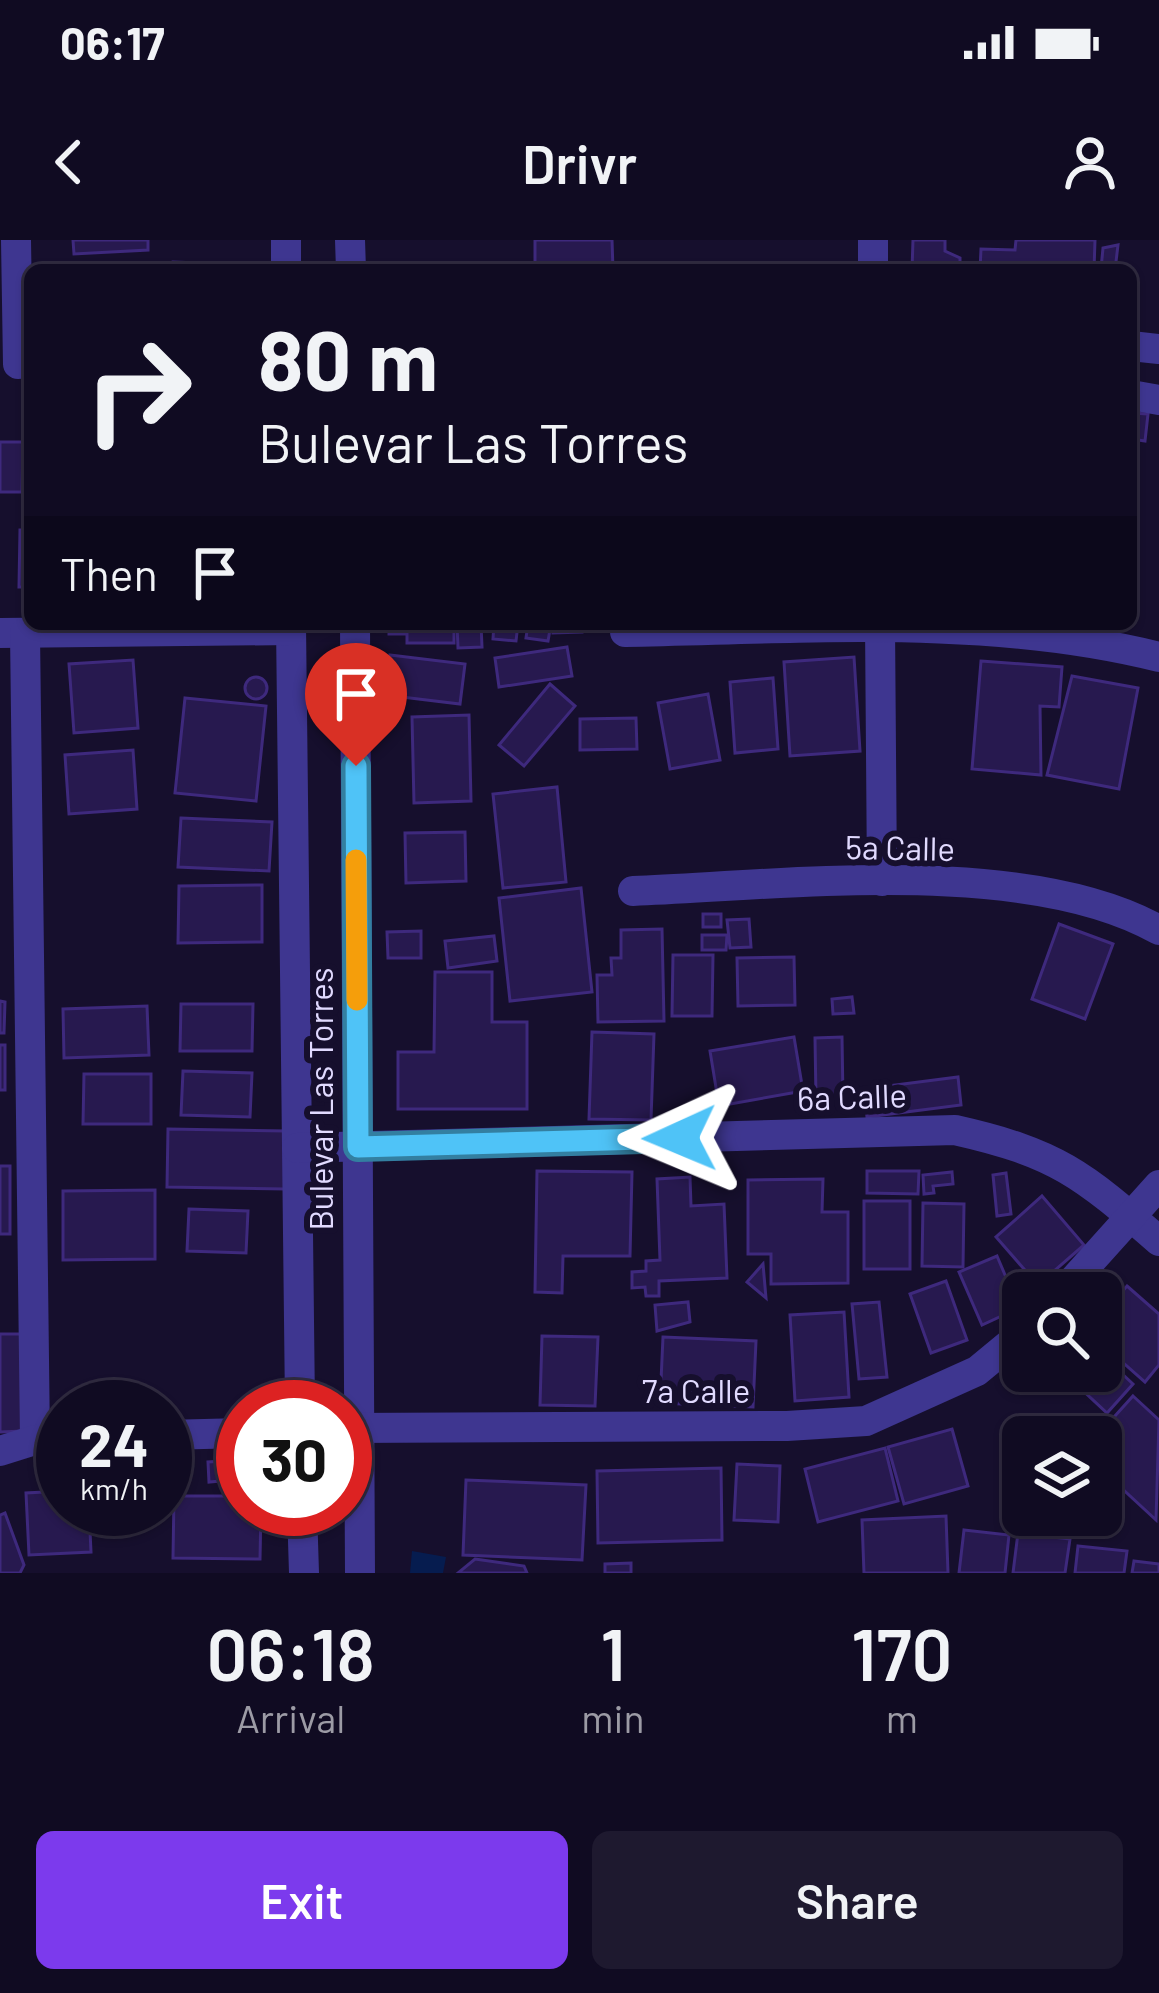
<!DOCTYPE html>
<html lang="en">
<head>
<meta charset="utf-8">
<style>
  body { margin:0; font-family:Barlow,sans-serif; background:#1e192f; color:#f1f3f6; height:100vh; display:flex; flex-direction:column; font-size:45px; white-space:nowrap }
  * { box-sizing:border-box; margin:0 }
  p { font-size:39px; color:#9c9ba5 }
  .icon { flex:none; width:66px; height:66px; fill:none; stroke:currentColor; stroke-width:2; stroke-linecap:round; stroke-linejoin:round }
  .map { position:relative; height:1333px; overflow:hidden }
  .drawer { display:flex; flex-direction:column; background:#100b22; flex:1 }
  .drawer>* { flex:none }
  .hud { position:absolute; left:24px; top:24px; width:1113px; height:366px; border-radius:18px; box-shadow:0 3px 9px #0004,0 0 0 3px #302b40; background:#100b22; color:#f1f3f6; overflow:hidden }
  .controls { position:absolute; left:1002px; top:1032px; display:grid; gap:24px }
  .controls a { display:grid; place-items:center; width:120px; height:120px; border-radius:18px; background:#100b22; box-shadow:0 3px 9px #0004,0 0 0 3px #302b40; font-size:60px }
  .speed { position:absolute; left:36px; top:1140px; display:flex; gap:24px; font-size:60px; font-weight:700; text-align:center }
  .speed>* { display:grid; place-content:center; width:156px; height:156px; border-radius:50%; background:#100b22; box-shadow:0 3px 9px #0004,0 0 0 3px #302b40; line-height:1 }
  .speed small { font-size:30px; font-weight:400 }
  .speed .limit { border:18px solid #d22; background:#fff; color:#111 }
  .pin { position:absolute; display:grid; place-items:center; width:102px; height:102px; color:#fff; margin:-123px -51px; border-radius:50% 50% 50% 0; rotate:-45deg; box-shadow:0 0 12px #0007 }
  .pin .icon { rotate:45deg }
  .me { position:absolute; width:132px; margin:-66px; rotate:269deg; stroke-linejoin:round; filter:drop-shadow(0 0 9px #0008) }
  .turn { display:flex; align-items:center; gap:42px; height:252px; padding:0 36px; font-size:54px }
  .turn .icon { width:156px; height:156px; stroke-width:2.5 }
  .turn b { display:block; font-size:84px; line-height:102px }
  .then { display:flex; align-items:center; height:114px; padding:0 36px; background:#0003; gap:24px; font-size:45px }
  .eta { display:flex; justify-content:space-evenly; align-items:center; height:204px; text-align:center }
  .eta b { font-size:72px; font-weight:600; line-height:84px }
  .action { display:flex; gap:24px; margin-top:auto; padding:24px 36px }
  .action a { flex:1; height:138px; border-radius:18px; background:#7c3aed; color:#fff; font-size:48px; font-weight:600; line-height:138px; text-align:center }
  .action a+a { background:#1e192f; color:#f1f3f6 }
  .status { display:flex; justify-content:space-between; align-items:center; height:84px; padding:0 60px; background:#100b22; direction:ltr }
  .status svg { height:33px; fill:currentColor }
  header { display:flex; justify-content:space-between; align-items:center; height:156px; padding:0 36px; background:#100b22; font-size:54px; font-weight:600 }
  .map>svg:first-child { display:block }
  .water { fill:#061c4f }
  .building { fill:#27194f; stroke:#3e297d; stroke-width:3 }
  .lines { fill:none; stroke-linecap:round; stroke-linejoin:round }
  .minor { stroke:#3e3690; stroke-width:30 }
  .route-casing { stroke:#337fa1; stroke-width:30 }
  .route { stroke:#4fc3f7; stroke-width:21 }
  .slow { stroke:#f59e0b; stroke-width:21 }
  .labels { text-anchor:middle; stroke-width:12; stroke-linejoin:round; paint-order:stroke }
  .street-label { font-size:33px; fill:#e1daff; stroke:#160f2d }
</style>
</head>
<body>
<div class="status"><b>06:17</b><svg viewBox="0 0 49 12"><path d="M0 12V9h3v3zM5 12V6h3v6zM10 12V3h3v9zM15 12V0h3v12zM26 1h20v11H26zM47 4h2v5h-2z"/></svg></div>
<header><svg class="icon" aria-label="back" viewBox="0 0 24 24"><path d="M15 5l-7 7 7 7"/></svg>Drivr<svg class="icon" aria-label="person" viewBox="0 0 24 24"><circle cx="12" cy="8" r="4"/><path d="M4 21q1-7 8-7t8 7"/></svg></header>
<div class="map">
<svg width="1159" height="1333" viewBox="0 0 1159 1333">
  <rect width="100%" height="100%" fill="#160f2d"/>
  <path class="water" d="M412,1311L446,1317L443,1333H410Z"/>
  <g class="building">
    <path d="M73,0H148V10L74,14Z"/>
    <path d="M535,0H612L613,30H535Z"/>
    <path d="M913,0H945V11L960,18V30H912Z"/>
    <path d="M1016,0H1095L1094,30H980L981,9L1015,10Z"/>
    <path d="M1118,5L1115,30H1094L1101,29L1103,8Z"/>
    <path d="M173,22L248,25V30H172Z"/>
    <path d="M1131,173L1148,174L1145,201L1131,199Z"/>
    <path d="M0,202H23L22,252H0Z"/>
    <path d="M20,290H30V347H19Z"/>
    <rect x="389" y="384" width="16" height="10"/>
    <rect x="407" y="384" width="47" height="19"/>
    <path d="M457,384H481L482,407L458,408Z"/>
    <path d="M494,384H518L516,401L493,399Z"/>
    <path d="M528,384H551L548,401L526,398Z"/>
    <path d="M553,384H582V392L553,393Z"/>
    <path d="M567,407L572,436L499,447L495,418Z"/>
    <path d="M390,415L465,424L460,464L385,455Z"/>
    <path d="M854,417L860,511L790,516L784,422Z"/>
    <path d="M133,420L138,488L74,493L69,424Z"/>
    <path d="M981,421L1062,427L1059,467L1040,466L1041,535L972,529Z"/>
    <path d="M1072,436L1138,448L1119,549L1047,535Z"/>
    <circle cx="256" cy="448" r="11"/>
    <path d="M773,438L778,509L735,513L730,442Z"/>
    <path d="M550,444L575,466L524,526L499,505Z"/>
    <path d="M708,454L720,520L670,529L658,463Z"/>
    <path d="M185,458L266,466L256,561L175,553Z"/>
    <path d="M469,475L471,561L414,563L412,477Z"/>
    <path d="M636,478L637,509L580,510V479Z"/>
    <path d="M133,510L137,569L69,574L65,515Z"/>
    <path d="M557,547L566,642L503,648L493,554Z"/>
    <path d="M181,578L272,582L269,631L178,627Z"/>
    <path d="M465,592L466,641L406,643L405,593Z"/>
    <path d="M262,645V702L178,703L179,646Z"/>
    <path d="M581,648L592,752L510,761L499,658Z"/>
    <rect x="703" y="674" width="18" height="13"/>
    <path d="M749,679L751,707L730,708L727,680Z"/>
    <path d="M1059,684L1113,704L1085,779L1032,759Z"/>
    <path d="M662,689L664,781L598,782L597,735H612L611,718H621V690Z"/>
    <path d="M421,691V718H388L387,692Z"/>
    <path d="M702,695H727L726,710H702Z"/>
    <path d="M494,696L497,721L448,728L445,701Z"/>
    <path d="M673,715H713L712,776H672Z"/>
    <path d="M794,717L795,765L738,766L737,718Z"/>
    <path d="M435,732H492V782H527V869H398V812H434Z"/>
    <path d="M852,757L854,773L833,774L832,759Z"/>
    <path d="M0,761L5,762L4,793H0Z"/>
    <path d="M181,764H253L252,811H180Z"/>
    <path d="M147,766L149,815L64,818L63,769Z"/>
    <path d="M592,792L654,794L651,880L589,879Z"/>
    <path d="M794,797L803,851L719,866L710,811Z"/>
    <path d="M842,797L843,858L816,859L815,798Z"/>
    <rect x="0" y="805" width="5" height="45"/>
    <path d="M183,831L252,833L250,877L181,875Z"/>
    <path d="M84,834H151V884H83Z"/>
    <path d="M958,837L961,865L867,877L864,849Z"/>
    <path d="M168,889L286,891L285,949L167,947Z"/>
    <rect x="0" y="926" width="10" height="68"/>
    <path d="M537,931L632,932L630,1016H563L562,1053L535,1052Z"/>
    <path d="M867,931H919L918,954L867,953Z"/>
    <path d="M952,932L953,944L933,946L934,953L924,954L923,935Z"/>
    <path d="M1006,933L1011,974L997,976L993,935Z"/>
    <path d="M690,937L691,966L724,964L727,1038L659,1041V1056H646L645,1047L632,1048V1032L646,1031V1021L660,1020L657,939Z"/>
    <path d="M823,939L822,972H848V1043L771,1044V1014H748V940Z"/>
    <path d="M155,950V1019L63,1020V951Z"/>
    <path d="M1042,956L1084,1005L1038,1045L996,997Z"/>
    <rect x="864" y="961" width="46" height="68"/>
    <path d="M923,963L964,964L963,1027L922,1026Z"/>
    <path d="M189,969L248,971L246,1013L187,1011Z"/>
    <path d="M997,1016L1019,1068L982,1085L959,1032Z"/>
    <path d="M763,1024L766,1058L747,1042Z"/>
    <path d="M946,1041L967,1100L931,1113L910,1054Z"/>
    <path d="M1127,1046L1159,1074V1125L1145,1142L1101,1103V1076Z"/>
    <path d="M688,1062L690,1082L657,1091L655,1065Z"/>
    <path d="M879,1062L887,1137L859,1139L852,1064Z"/>
    <path d="M844,1072L849,1157L795,1161L790,1075Z"/>
    <path d="M0,1094H24V1191L0,1192Z"/>
    <path d="M542,1096L598,1097L595,1166L540,1165Z"/>
    <path d="M663,1097L756,1101L753,1167L660,1163Z"/>
    <path d="M1101,1114L1133,1144L1107,1173L1062,1131H1101Z"/>
    <path d="M1133,1156L1159,1180L1156,1280L1101,1229V1197H1096Z"/>
    <path d="M952,1189L968,1246L904,1264L888,1207Z"/>
    <path d="M885,1208L898,1261L818,1282L805,1229Z"/>
    <path d="M243,1220V1239L209,1242L208,1222Z"/>
    <path d="M737,1224L780,1226L778,1282L734,1280Z"/>
    <path d="M721,1228L722,1300L598,1303L597,1231Z"/>
    <path d="M466,1240L586,1245L582,1320L463,1315Z"/>
    <path d="M63,1251V1269H89L91,1312L29,1315L26,1253Z"/>
    <path d="M174,1256H243V1269H261L260,1319L173,1318Z"/>
    <path d="M107,1269H152L153,1277L108,1281Z"/>
    <path d="M5,1273L24,1325L20,1333H0V1275Z"/>
    <path d="M946,1276L948,1333H864L862,1280Z"/>
    <path d="M964,1290L1009,1295L1005,1333H959Z"/>
    <path d="M1018,1293L1070,1299L1065,1333H1013Z"/>
    <path d="M1078,1306L1127,1311L1124,1333H1075Z"/>
    <path d="M475,1319L524,1326L527,1333H458Z"/>
    <path d="M1134,1321L1159,1324V1333H1132Z"/>
    <path d="M631,1323V1333H605V1324Z"/>
  </g>
  <g class="lines">
    <g class="minor">
      <path d="M16,0L18,124"/>
      <path d="M286,0V30"/>
      <path d="M350,0L351,30"/>
      <path d="M873,0V30"/>
      <path d="M1131,106L1159,109"/>
      <path d="M1131,155L1159,160"/>
      <path d="M291,384L300,1167"/>
      <path d="M355,384L360,1333"/>
      <path d="M880,384L882,641"/>
      <path d="M625,392C801,389 987,374 1159,417"/>
      <path d="M0,393L291,390"/>
      <path d="M25,393L35,1200"/>
      <path d="M633,651C783,645 1026,615 1159,690"/>
      <path d="M297,908L955,890C1057,913 1082,934 1159,1001"/>
      <path d="M1062,1053L1159,945"/>
      <path d="M345,1188L787,1186L866,1181L977,1131L1023,1093"/>
      <path d="M165,1195L243,1193"/>
      <path d="M0,1211L35,1200L63,1199"/>
      <path d="M302,1269L304,1333"/>
    </g>
  </g>
  <g class="lines">
    <g class="route-casing">
      <path id="route" d="M356,526L358,907L680,898"/>
    </g>
    <use href="#route" class="route"/>
    <path class="slow" d="M356,620L357,760"/>
  </g>
  <g class="labels">
    <g class="street-label">
      <text transform="translate(900 608) rotate(1)" y="12">5a Calle</text>
      <text transform="translate(852 857) rotate(-2)" y="12">6a Calle</text>
      <text transform="translate(321 859) rotate(-90)" y="12">Bulevar Las Torres</text>
      <text x="696" y="1163">7a Calle</text>
    </g>
  </g>
</svg>
<div class="controls">
<a><svg class="icon" aria-label="search" viewBox="0 0 24 24"><circle cx="10" cy="10" r="6"/><path d="M15 15l6 6"/></svg></a>
<a><svg class="icon" aria-label="layers" viewBox="0 0 24 24"><path d="M12 4l9 5-9 5-9-5zM3 14l9 5 9-5"/></svg></a>
</div>
<div class="speed"><div>24<small>km/h</small></div><div class="limit">30</div></div>
<div class="pin" style="left:356px;top:526px;background:#d93025"><svg class="icon" aria-label="arrive" viewBox="0 0 24 24"><path d="M6 21V4h12l-3 4 3 4H6"/></svg></div>
<svg class="me" style="left:680px;top:898px" viewBox="-20 -20 40 40"><path d="M0-17L14 15 0 8-14 15z" fill="#4fc3f7" stroke="#fff" stroke-width="4"/></svg>
<div class="hud">
<div class="turn"><svg class="icon" aria-label="right" viewBox="0 0 24 24"><path d="M7 20v-9h11M14 6l5 5-5 5"/></svg><div><b>80 m</b>Bulevar Las Torres</div></div>
<div class="then">Then<svg class="icon" aria-label="arrive" viewBox="0 0 24 24"><path d="M6 21V4h12l-3 4 3 4H6"/></svg></div>
</div>
</div>
<section class="drawer">
<div class="eta">
<div><b>06:18</b><p>Arrival</p></div>
<div><b>1</b><p>min</p></div>
<div><b>170</b><p>m</p></div>
</div>
<div class="action"><a>Exit</a><a>Share</a></div>
</section>
</body>
</html>
